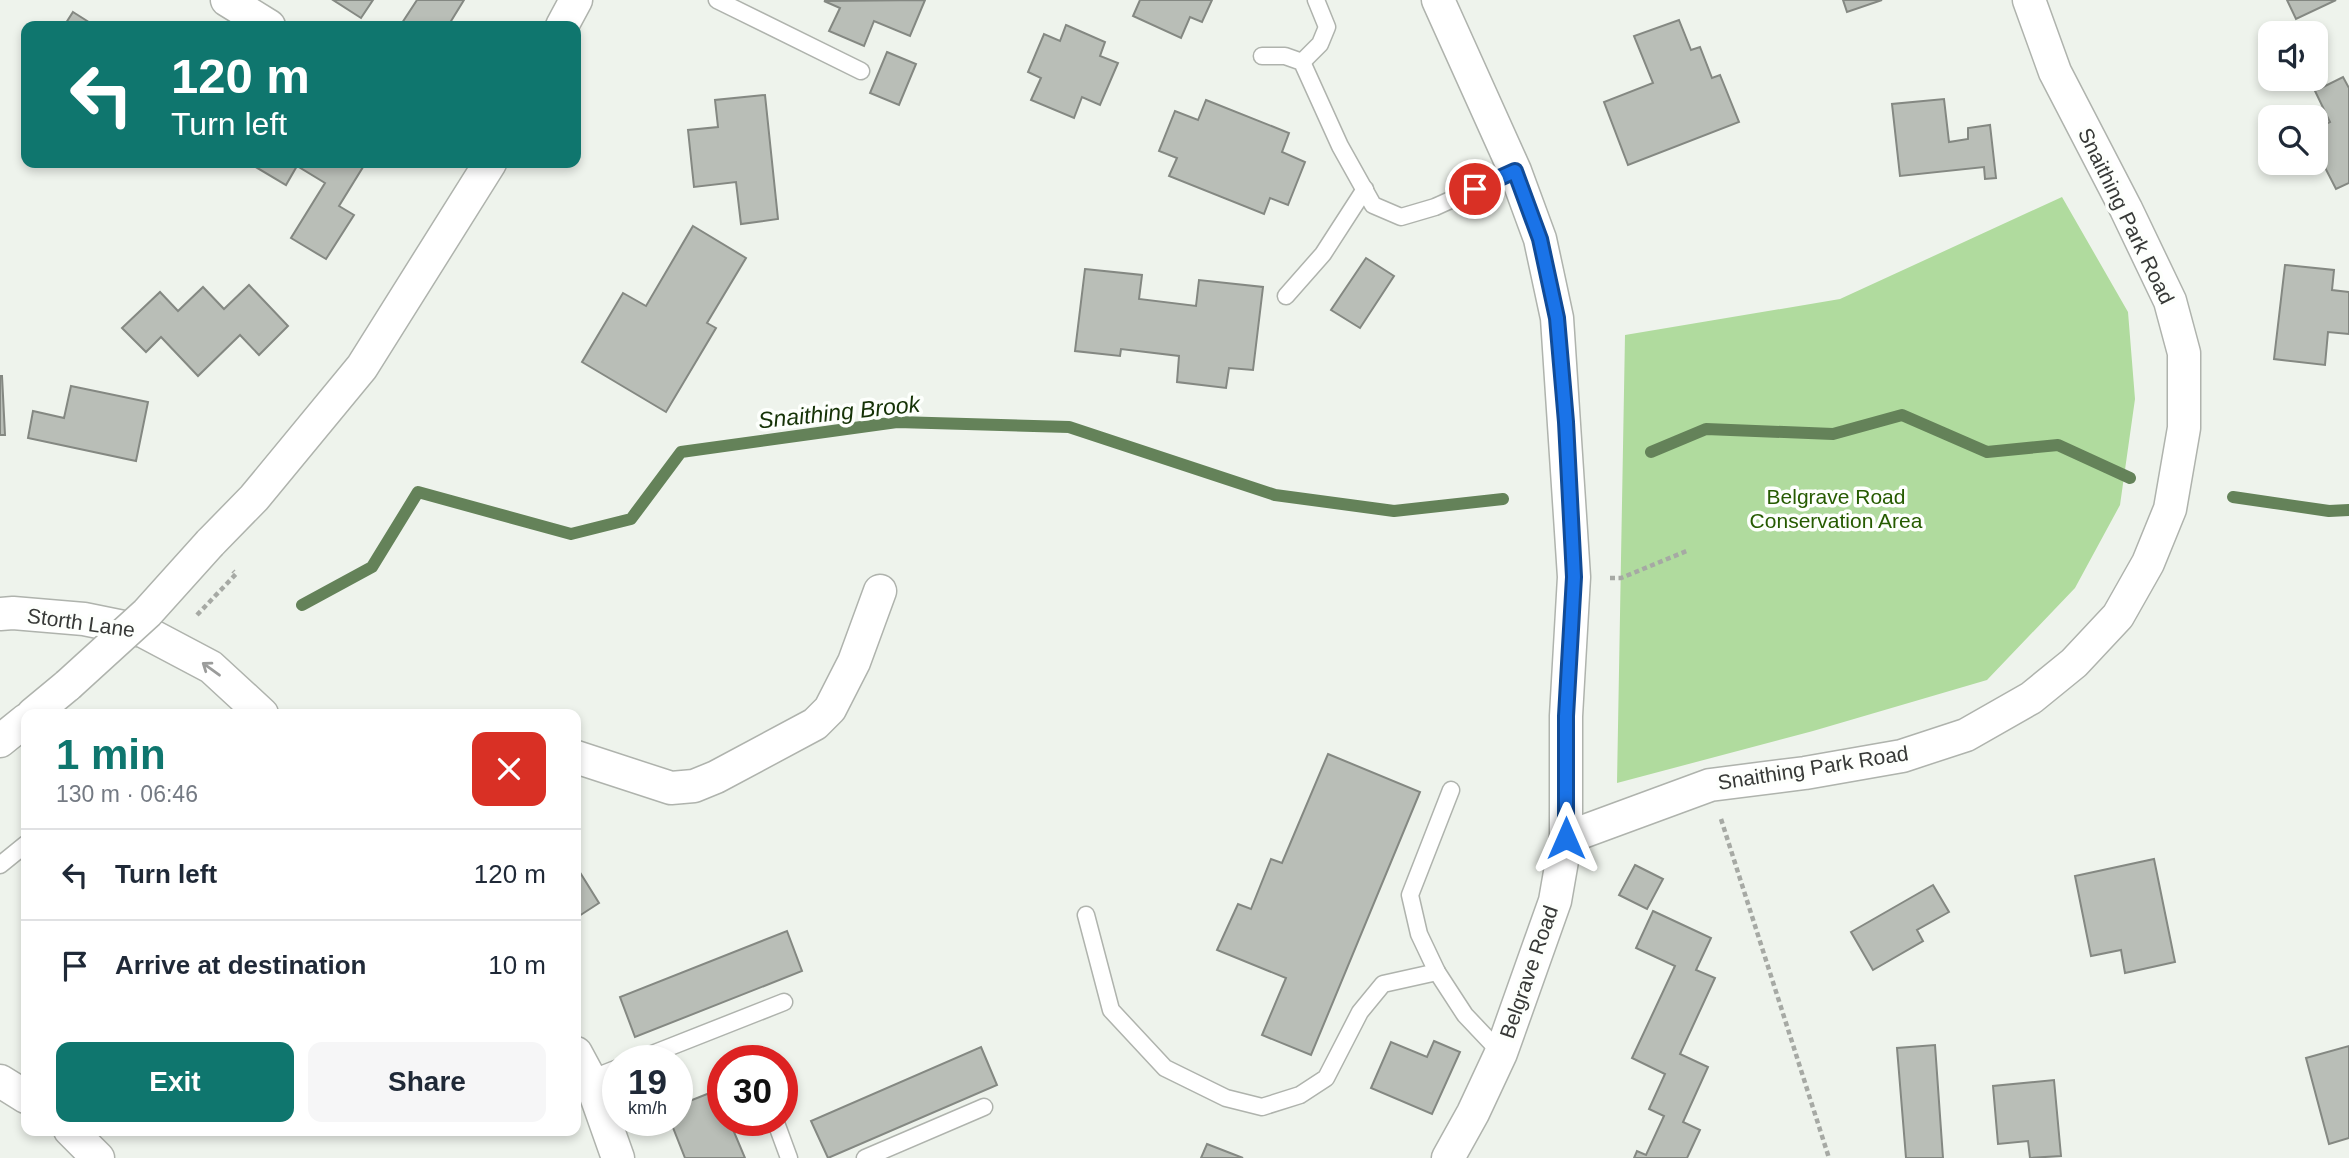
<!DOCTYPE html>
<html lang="en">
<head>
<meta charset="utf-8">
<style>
  body { margin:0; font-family:Helvetica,sans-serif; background:#f6f6f7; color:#1f2937; height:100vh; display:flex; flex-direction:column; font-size:26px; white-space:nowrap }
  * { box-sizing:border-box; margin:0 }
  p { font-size:23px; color:#747a83 }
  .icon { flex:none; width:38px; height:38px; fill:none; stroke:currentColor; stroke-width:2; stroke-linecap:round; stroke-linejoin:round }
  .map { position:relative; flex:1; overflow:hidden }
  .panel { position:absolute; left:21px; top:709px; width:560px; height:427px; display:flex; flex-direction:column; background:#fff; border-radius:14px; box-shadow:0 4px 10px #0003 }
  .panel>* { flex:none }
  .top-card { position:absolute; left:21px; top:21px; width:560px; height:147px; border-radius:14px; box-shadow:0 4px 10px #0003; background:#0f766e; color:#fff; overflow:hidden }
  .fabs { position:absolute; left:2258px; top:21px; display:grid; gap:14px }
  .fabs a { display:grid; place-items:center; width:70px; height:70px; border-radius:14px; background:#fff; box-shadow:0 4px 10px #0003; font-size:35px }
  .speed { position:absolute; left:602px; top:1045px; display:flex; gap:14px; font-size:35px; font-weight:700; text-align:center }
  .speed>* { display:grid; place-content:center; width:91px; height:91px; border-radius:50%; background:#fff; box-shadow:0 4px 10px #0003; line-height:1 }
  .speed small { font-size:18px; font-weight:400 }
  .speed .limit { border:10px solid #d22; background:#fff; color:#111 }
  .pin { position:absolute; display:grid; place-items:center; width:60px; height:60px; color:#fff; margin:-30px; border:4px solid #fff; border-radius:50%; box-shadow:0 2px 7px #0007 }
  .me { position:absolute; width:77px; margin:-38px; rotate:0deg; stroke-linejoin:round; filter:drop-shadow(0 0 5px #0008) }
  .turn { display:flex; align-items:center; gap:24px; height:147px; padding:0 35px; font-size:32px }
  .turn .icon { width:91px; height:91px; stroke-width:2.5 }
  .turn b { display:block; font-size:49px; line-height:60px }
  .round { display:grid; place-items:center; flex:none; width:74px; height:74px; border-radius:14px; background:#f6f6f7 }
  .headline { display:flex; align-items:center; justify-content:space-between; height:119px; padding:0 35px }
  h1 { font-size:42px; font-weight:800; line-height:52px; color:#0f766e }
  .cta { display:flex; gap:14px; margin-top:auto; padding:14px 35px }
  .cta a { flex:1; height:80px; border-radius:14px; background:#0f766e; color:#fff; font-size:28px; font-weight:800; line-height:80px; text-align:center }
  .cta a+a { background:#f6f6f7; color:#1f2937 }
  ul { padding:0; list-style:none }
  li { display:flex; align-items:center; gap:21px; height:91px; padding:0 35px; border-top:2px solid #e0e1e3 }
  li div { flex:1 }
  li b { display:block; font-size:26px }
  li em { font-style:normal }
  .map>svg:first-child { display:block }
  .green { fill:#b0db9e }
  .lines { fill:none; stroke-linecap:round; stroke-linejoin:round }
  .stream { stroke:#648259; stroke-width:12 }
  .building { fill:#b9beb7; stroke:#848882; stroke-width:2 }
  .lane-casing { stroke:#afb3ad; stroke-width:19 }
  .street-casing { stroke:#afb3ad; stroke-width:35 }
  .path { stroke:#a6a9a4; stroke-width:4.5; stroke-dasharray:5 3.5; stroke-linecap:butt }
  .lane { stroke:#fff; stroke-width:16 }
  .street { stroke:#fff; stroke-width:32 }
  .street-bridge-casing { stroke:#afb3ad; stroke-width:35; stroke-linecap:butt }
  .street-bridge { stroke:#fff; stroke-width:32 }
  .oneway { stroke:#9b9c9b }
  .route-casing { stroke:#114b97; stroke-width:18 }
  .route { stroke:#1a73e8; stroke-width:12 }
  .labels { text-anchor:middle; stroke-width:7; stroke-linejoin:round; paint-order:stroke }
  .street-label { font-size:21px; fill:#373937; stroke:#fdfffc }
  .park-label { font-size:21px; fill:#265b01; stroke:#fdfffc }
  .water-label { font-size:23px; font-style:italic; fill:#153206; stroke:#fdfffc }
</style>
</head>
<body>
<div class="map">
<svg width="2349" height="1158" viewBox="0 0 2349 1158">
  <rect width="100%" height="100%" fill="#eef3ec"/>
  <path class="green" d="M2062,197L2128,312L2135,399L2120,505L2075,588L1987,680L1813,731L1617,783L1625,335L1840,299Z"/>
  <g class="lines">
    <g class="stream">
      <path d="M1651,452L1706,429L1833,434L1902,415L1987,452L2058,445L2130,478"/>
      <path d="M2233,497L2329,511L2349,510"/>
      <path d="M302,605L372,567L418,492L571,534L631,519L681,452L897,422L1069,427L1275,495L1394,511L1503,499"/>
    </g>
  </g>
  <g class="building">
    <path d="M333,0H373L361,18Z"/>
    <path d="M417,0H464L448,26H400Z"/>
    <path d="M925,0L910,36L874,21L864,46L829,31L840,8L824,1Z"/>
    <path d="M1140,0H1212L1202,22L1190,17L1181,38L1133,16Z"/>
    <path d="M1843,0H1882L1847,12Z"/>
    <path d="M2287,0H2336L2296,19Z"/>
    <path d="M73,12L95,26H64Z"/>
    <path d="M1679,20L1691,50L1700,47L1712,78L1720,75L1739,122L1628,165L1604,102L1653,83L1634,36Z"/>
    <path d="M1066,25L1105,42L1100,56L1118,63L1100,105L1082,97L1074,118L1031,100L1041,78L1028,72L1044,34L1060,41Z"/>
    <path d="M887,52L916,64L899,105L870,93Z"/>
    <path d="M2343,77L2349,88V183L2336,189L2315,148V129L2330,122L2315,91Z"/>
    <path d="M765,95L778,219L741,224L736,182L694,187L688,130L718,127L715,100Z"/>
    <path d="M1944,99L1949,142L1968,139V128L1990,125L1996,178L1985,179L1984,167L1900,176L1892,104Z"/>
    <path d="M1206,100L1289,133L1282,152L1305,162L1288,205L1270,198L1264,214L1169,176L1177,158L1159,151L1175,111L1198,120Z"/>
    <path d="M249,163H356L363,167L339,206L354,215L326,259L291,238L325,183L297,166L286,185Z"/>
    <path d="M693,226L746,258L707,323L716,328L666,412L582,362L623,293L646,306Z"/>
    <path d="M1366,258L1394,276L1360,328L1331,310Z"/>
    <path d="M2285,265L2334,270L2332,290L2349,292V334L2328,332L2325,365L2274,359Z"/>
    <path d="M1085,269L1142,275L1139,299L1196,306L1199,280L1263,287L1253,370L1229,368L1226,388L1177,382L1179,356L1121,349L1120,356L1075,351Z"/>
    <path d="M249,285L288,326L259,355L240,335L198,376L161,337L146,352L122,328L160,292L178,311L203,287L224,309Z"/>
    <path d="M0,376H2L5,435H0Z"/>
    <path d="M71,386L148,402L136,461L28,438L33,411L64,418Z"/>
    <path d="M1328,754L1420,792L1311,1055L1262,1035L1286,978L1217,950L1238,904L1251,909L1271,859L1282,863Z"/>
    <path d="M2154,859L2175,962L2125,973L2121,950L2091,956L2075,876Z"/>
    <path d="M1635,865L1663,879L1647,909L1619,895Z"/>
    <path d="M576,866L599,903L576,918Z"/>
    <path d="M1933,885L1949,912L1917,930L1923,941L1873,970L1851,932Z"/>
    <path d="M1653,911L1711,938L1696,970L1715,978L1680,1054L1708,1067L1683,1122L1700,1130L1687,1158H1634L1637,1151L1646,1155L1664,1116L1649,1109L1665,1074L1632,1058L1675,966L1636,948Z"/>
    <path d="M787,931L802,971L635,1037L620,997Z"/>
    <path d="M1434,1041L1460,1052L1432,1114L1371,1088L1391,1042L1427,1057Z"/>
    <path d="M1935,1045L1943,1158H1906L1897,1048Z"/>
    <path d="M2349,1046V1138L2329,1144L2306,1058Z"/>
    <path d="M981,1047L997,1085L828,1158L811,1121Z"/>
    <path d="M2054,1080L2061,1156L2030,1158L2028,1141L1998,1144L1993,1086Z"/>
    <path d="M717,1090L723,1104V1120H729L745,1158H685L670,1120H677V1106Z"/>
    <path d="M1207,1144L1243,1158H1201Z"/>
  </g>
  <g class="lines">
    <g class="lane-casing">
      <g id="lane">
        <path d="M717,0L861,71"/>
        <path d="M1262,56H1285L1302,62L1340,146L1373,205L1401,217L1435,207L1515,171"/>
        <path d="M1302,62L1320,44L1327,27L1316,0"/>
        <path d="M1286,296L1323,254L1365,189"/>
        <path d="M1451,790L1410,895L1419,934L1437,972L1465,1015L1501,1053"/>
        <path d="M0,865L26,844"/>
        <path d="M1086,915L1111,1010L1165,1068L1226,1098L1262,1107L1300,1095L1326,1078L1360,1012L1383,984L1437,972"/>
        <path d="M637,1060L784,1002"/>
        <path d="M590,1079L618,1068"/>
        <path d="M775,1120L789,1158"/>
        <path d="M865,1158L984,1107"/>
      </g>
    </g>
    <g class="street-casing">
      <g id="street">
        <path d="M227,0L269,26"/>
        <path d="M1438,0L1515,171L1540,239L1557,318L1574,577L1566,716V838L1555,901L1501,1053L1473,1113L1448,1158"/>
        <path d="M562,26L576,0"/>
        <path d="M210,543L254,498L362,367L490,163"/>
        <path d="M0,614L13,613L84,619L143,631L211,667L262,714"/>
        <path d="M33,714L68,685"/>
        <path d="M0,741L26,720"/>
        <path d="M576,757L671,788L694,786L716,777L815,724L830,709L854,662L880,591"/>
        <path d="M1566,838L1710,785L1805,773L1902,756L1966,735L2031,698L2074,663L2118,616L2148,563L2170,509L2184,428V353L2170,301L2126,209L2055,72L2029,0"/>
        <path d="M576,1053L590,1079L618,1158"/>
        <path d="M0,1081L26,1097"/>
        <path d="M70,1130L98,1158"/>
      </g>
    </g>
    <g class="path">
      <path d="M1610,578H1621L1689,550"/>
      <path d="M197,615L236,574L233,571"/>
      <path d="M1721,819L1829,1158"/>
    </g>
    <use href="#lane" class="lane"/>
    <use href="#street" class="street"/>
    <g class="street-bridge-casing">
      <path id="street-bridge" d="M68,685L147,613L210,543"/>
    </g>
    <use href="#street-bridge" class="street-bridge"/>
  </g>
  <defs><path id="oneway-shaft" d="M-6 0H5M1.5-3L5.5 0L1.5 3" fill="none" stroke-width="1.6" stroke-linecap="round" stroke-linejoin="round" transform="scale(1.75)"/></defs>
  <use class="oneway" href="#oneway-shaft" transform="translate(211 669) rotate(-144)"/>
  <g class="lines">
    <g class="route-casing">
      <path id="route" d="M1475,189L1515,171L1540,239L1557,318L1566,422L1574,577L1566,716V838"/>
    </g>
    <use href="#route" class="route"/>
  </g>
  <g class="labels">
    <g class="street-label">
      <text transform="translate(2126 216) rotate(64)" y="7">Snaithing Park Road</text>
      <text transform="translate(81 623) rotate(8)" y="7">Storth Lane</text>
      <text transform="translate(1813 768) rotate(-9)" y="7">Snaithing Park Road</text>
      <text transform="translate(1529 972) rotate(-71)" y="7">Belgrave Road</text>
    </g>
    <g class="park-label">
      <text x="1836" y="504">Belgrave Road<tspan x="1836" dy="24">Conservation Area</tspan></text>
    </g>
    <g class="water-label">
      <text transform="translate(839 412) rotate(-6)" y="8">Snaithing Brook</text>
    </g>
  </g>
</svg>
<div class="fabs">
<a><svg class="icon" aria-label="sound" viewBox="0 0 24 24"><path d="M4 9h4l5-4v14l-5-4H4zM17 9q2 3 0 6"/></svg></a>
<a><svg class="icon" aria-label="search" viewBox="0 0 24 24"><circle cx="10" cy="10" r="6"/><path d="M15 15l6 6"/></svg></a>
</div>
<div class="speed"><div>19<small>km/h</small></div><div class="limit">30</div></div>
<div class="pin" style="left:1475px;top:189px;background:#d93025"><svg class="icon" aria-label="arrive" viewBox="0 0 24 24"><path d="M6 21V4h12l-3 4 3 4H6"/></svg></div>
<svg class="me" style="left:1566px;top:838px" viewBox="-20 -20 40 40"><path d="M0-17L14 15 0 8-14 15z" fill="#1a73e8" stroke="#fff" stroke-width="4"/></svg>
<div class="top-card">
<div class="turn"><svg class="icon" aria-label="left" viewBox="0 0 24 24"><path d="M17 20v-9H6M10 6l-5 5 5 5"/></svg><div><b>120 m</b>Turn left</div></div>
</div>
<section class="panel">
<div class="headline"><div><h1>1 min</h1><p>130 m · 06:46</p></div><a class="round" style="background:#d93025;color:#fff"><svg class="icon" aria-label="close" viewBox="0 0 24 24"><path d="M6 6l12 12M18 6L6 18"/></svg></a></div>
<ul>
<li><svg class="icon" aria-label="left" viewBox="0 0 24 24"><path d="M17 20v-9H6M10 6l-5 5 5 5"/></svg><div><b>Turn left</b></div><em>120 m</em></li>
<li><svg class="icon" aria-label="arrive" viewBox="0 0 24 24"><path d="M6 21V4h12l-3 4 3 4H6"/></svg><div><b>Arrive at destination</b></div><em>10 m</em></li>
</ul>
<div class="cta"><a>Exit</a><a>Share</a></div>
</section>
</div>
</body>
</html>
